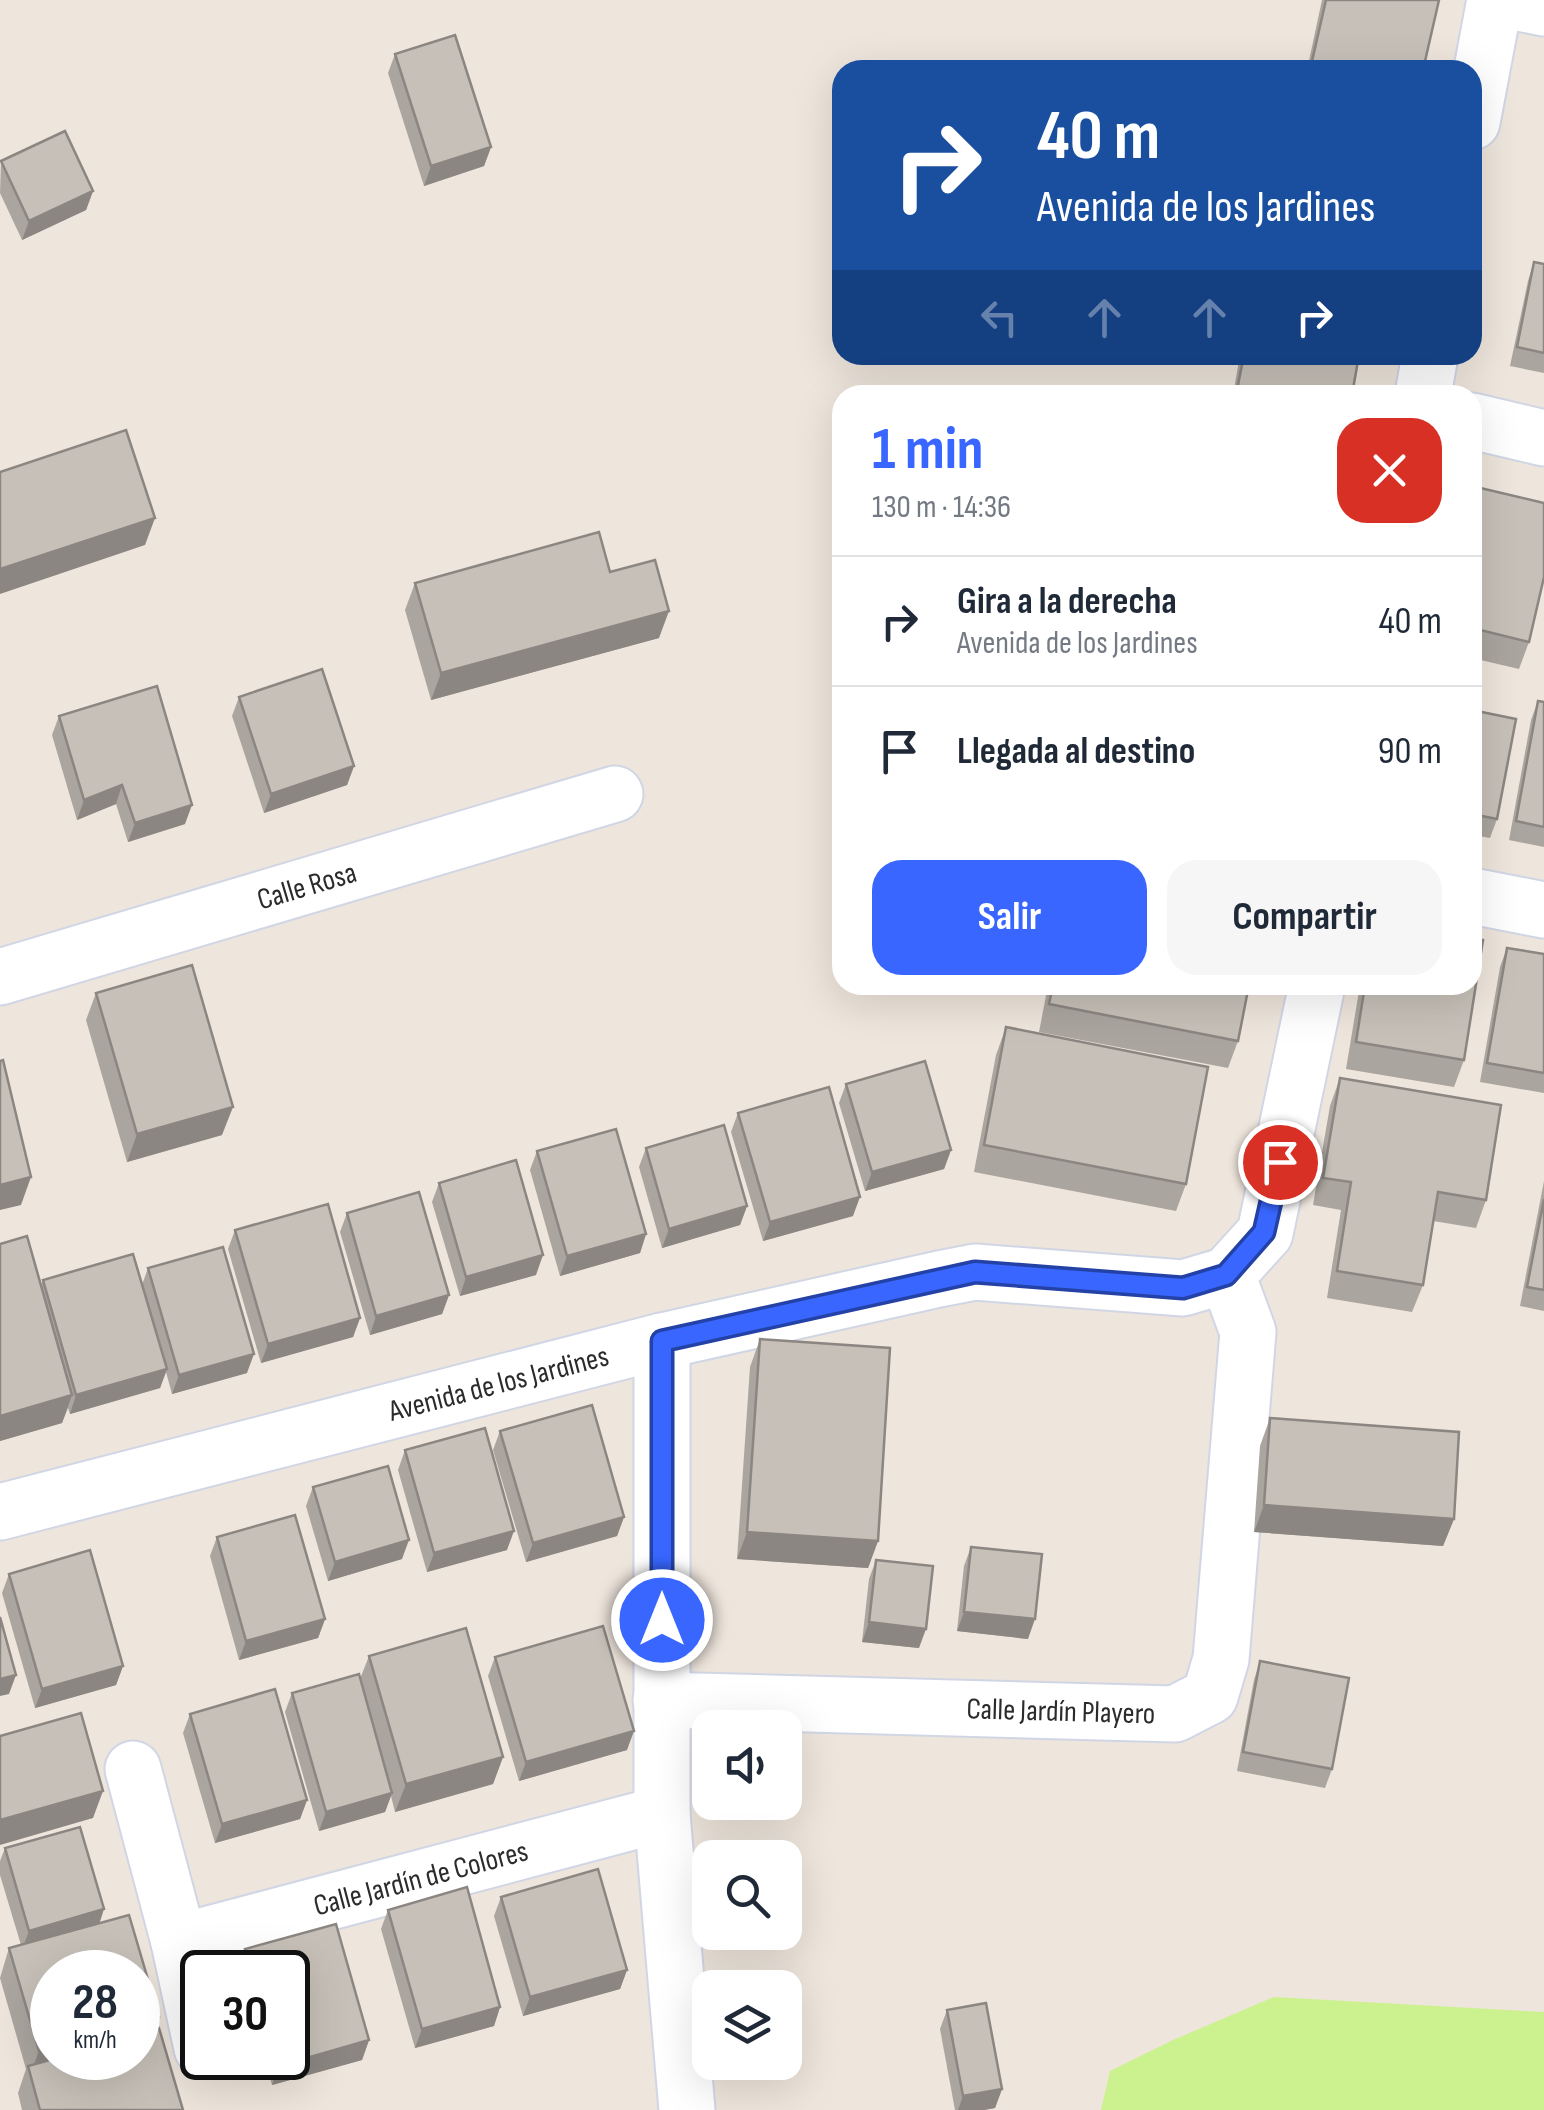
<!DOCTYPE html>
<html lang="es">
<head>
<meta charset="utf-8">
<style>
  body { margin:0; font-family:"Sofia Sans Condensed",sans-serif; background:#f6f6f7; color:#1f2937; height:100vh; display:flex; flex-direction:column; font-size:38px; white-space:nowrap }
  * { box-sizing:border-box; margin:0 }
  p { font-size:32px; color:#747a83 }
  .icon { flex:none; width:55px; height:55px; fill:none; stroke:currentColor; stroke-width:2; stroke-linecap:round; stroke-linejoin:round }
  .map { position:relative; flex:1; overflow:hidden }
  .side { position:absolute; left:832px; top:385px; width:650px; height:610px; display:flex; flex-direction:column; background:#fff; border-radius:30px; box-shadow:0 10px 40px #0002 }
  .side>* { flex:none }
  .top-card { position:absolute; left:832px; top:60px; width:650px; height:305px; border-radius:30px; box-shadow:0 10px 40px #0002; background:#1a4fa0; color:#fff; overflow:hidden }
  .buttons { position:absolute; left:692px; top:1710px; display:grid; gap:20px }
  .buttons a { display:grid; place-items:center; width:110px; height:110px; border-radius:20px; background:#fff; box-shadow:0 10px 40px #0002; font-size:50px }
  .speed { position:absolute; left:30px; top:1950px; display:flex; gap:20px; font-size:50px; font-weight:700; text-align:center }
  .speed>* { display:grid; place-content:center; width:130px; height:130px; border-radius:50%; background:#fff; box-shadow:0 10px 40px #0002; line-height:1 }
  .speed small { font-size:25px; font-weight:400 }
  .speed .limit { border:5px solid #111; border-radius:15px; background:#fff; color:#111 }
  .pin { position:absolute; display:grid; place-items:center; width:85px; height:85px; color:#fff; margin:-42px; border:5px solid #fff; border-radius:50%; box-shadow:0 2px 10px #0007 }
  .me { position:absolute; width:110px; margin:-55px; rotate:0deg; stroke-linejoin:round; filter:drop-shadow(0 0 8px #0008) }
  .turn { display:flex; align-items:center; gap:35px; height:210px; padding:0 40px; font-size:45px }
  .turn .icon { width:130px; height:130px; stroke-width:2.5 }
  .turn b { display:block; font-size:70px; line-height:85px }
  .lanes { display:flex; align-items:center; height:95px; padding:0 40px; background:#0003; justify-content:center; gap:50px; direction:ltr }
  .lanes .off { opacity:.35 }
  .round { display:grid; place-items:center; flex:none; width:105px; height:105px; border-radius:30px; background:#f6f6f7 }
  .summary { display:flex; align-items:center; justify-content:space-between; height:170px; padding:0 40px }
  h1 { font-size:60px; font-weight:700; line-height:75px; color:#3866ff }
  .primary-button { display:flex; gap:20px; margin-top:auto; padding:20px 40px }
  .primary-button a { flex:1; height:115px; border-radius:30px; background:#3866ff; color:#fff; font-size:40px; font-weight:700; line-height:115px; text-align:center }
  .primary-button a+a { background:#f6f6f7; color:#1f2937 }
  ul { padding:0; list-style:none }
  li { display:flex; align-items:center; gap:30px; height:130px; padding:0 40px; border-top:2px solid #e0e1e3 }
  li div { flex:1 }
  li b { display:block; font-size:38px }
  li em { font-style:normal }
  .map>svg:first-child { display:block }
  .pitch { fill:#ccf18f }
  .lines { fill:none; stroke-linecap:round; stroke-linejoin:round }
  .minor-casing { stroke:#d1d6e5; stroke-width:59 }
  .minor { stroke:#fff; stroke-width:55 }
  .wall { fill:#aaa59e }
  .shaded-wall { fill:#8b8681 }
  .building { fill:#c6c0b8; stroke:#8b8681; stroke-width:2.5 }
  .route-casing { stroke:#2442a6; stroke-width:25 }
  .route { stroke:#3866ff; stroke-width:18 }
  .labels { text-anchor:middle; stroke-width:8; stroke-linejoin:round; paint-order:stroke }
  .street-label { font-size:30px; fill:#2b2b2b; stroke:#fff }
</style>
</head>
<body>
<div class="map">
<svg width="1544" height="2110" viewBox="0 0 1544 2110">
  <rect width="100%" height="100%" fill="#eee5dc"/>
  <path class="pitch" d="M1274,1997L1544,2012V2110H1101L1110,2071L1173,2040Z"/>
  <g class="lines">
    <g class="minor-casing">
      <g id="minor">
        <path d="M1503,0L1544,8"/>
        <path d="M1472,122L1495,0"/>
        <path d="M1423,395L1430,355"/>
        <path d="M1472,421L1544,438"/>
        <path d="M1472,896L1544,910"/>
        <path id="s1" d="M0,977L615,794"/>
        <path d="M662,1341V1814L687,2110"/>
        <path id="s2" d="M0,1512L662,1341L939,1279L975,1272L1183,1288L1227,1275L1265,1233L1317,985"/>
        <path id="s3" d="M661,1700L1175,1714L1210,1696L1221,1659L1248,1332L1227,1275"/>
        <path d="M133,1769L179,1942L202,2048"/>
        <path id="s4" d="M179,1942L662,1814"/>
      </g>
    </g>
    <use href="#minor" class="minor"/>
  </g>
  <g class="wall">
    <path d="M1322,0H1439L1423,70H1307Z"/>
    <path d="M395,54L491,147L484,166L424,186L388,73Z"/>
    <path d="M1,161L93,191L86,210L22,240L0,193Z"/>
    <path d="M1534,262L1544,264V373L1510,366L1528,281Z"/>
    <path d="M1240,355H1359L1352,395H1233Z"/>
    <path d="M1472,486L1529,642L1519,669L1472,658Z"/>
    <path d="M610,572L659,638L431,700L405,610L415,583Z"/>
    <path d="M239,697L354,766L347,785L264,813L232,716Z"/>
    <path d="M1538,701L1544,702V847L1509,840L1531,720Z"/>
    <path d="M1472,710L1497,819L1490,838L1472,835Z"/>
    <path d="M59,716L185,824L128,842L116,804L77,820L52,735Z"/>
    <path d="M1507,948L1544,954V1093L1480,1082L1500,967Z"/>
    <path d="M1048,985H1249L1238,1041L1228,1068L1039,1032Z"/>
    <path d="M1360,985H1472L1464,1060L1454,1087L1346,1069Z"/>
    <path d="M96,993L222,1135L127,1162L86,1020Z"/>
    <path d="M1006,1027L1186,1184L1176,1211L974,1172L996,1055Z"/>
    <path d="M1340,1078L1486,1200L1476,1228L1433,1221L1423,1285L1412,1312L1327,1298L1341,1210L1313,1205L1330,1106Z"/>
    <path d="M846,1084L951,1150L944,1169L865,1191L839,1103Z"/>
    <path d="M738,1113L853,1216L763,1241L731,1132Z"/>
    <path d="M646,1148L747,1206L740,1225L662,1248L639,1167Z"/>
    <path d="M537,1151L646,1234L640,1253L560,1276L530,1170Z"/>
    <path d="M1544,1181V1311L1520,1306Z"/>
    <path d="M439,1183L536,1275L460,1296L432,1202Z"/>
    <path d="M347,1213L449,1295L442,1314L370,1335L340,1232Z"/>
    <path d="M235,1230L360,1318L353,1337L261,1363L228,1249Z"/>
    <path d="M0,1244L41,1286L43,1280L142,1285L148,1268L247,1373L172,1394L166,1372L160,1388L70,1414L68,1408L62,1423L0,1441Z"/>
    <path d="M760,1339L878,1541L868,1568L737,1559L750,1367Z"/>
    <path d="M1270,1418L1454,1519L1443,1546L1254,1532L1260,1446Z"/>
    <path d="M500,1431L624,1517L617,1536L526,1562L493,1450Z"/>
    <path d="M405,1450L507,1550L427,1572L398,1470Z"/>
    <path d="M313,1487L402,1559L328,1581L306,1506Z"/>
    <path d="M217,1537L325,1619L318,1638L239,1660L210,1556Z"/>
    <path d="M971,1547L1028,1639L957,1631L964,1566Z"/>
    <path d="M876,1560L919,1648L862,1642L869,1579Z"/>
    <path d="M9,1574L123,1666L116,1685L35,1708L2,1593Z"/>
    <path d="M369,1656L503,1757L493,1784L395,1812L391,1796L385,1812L319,1831L285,1712L292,1693L360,1679Z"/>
    <path d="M495,1657L627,1750L519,1781L488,1676Z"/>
    <path d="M1260,1661L1332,1769L1325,1788L1237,1771L1254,1680Z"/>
    <path d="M190,1714L307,1800L300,1819L215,1843L183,1733Z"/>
    <path d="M5,1848L155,2030L183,2110H22L18,2093L26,2069L0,1978L9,1948L21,1945L0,1875V1861Z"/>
    <path d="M501,1897L627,1970L620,1989L523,2016L494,1916Z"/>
    <path d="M388,1910L500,2007L494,2026L415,2048L381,1929Z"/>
    <path d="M336,1924L369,2040L362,2060L272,2085L264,2058H288V1972H240L238,1968L245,1949Z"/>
    <path d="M947,2010L1002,2089L995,2108L984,2110H955L940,2029Z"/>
  </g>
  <g class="shaded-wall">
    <path d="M491,147L484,166L424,186L431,166Z"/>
    <path d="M93,191L86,210L22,240L29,221Z"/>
    <path d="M155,518L145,545L0,594V569Z"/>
    <path d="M669,611L659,638L431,700L441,673Z"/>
    <path d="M354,766L347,785L264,813L271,794Z"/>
    <path d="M122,785L116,804L77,820L84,800Z"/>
    <path d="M192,805L185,824L128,842L135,823Z"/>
    <path d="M233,1107L222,1135L127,1162L137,1134Z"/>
    <path d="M951,1150L944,1169L865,1191L872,1172Z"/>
    <path d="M31,1177L21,1205L0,1210V1185Z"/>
    <path d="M860,1197L853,1216L763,1241L770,1222Z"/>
    <path d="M747,1206L740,1225L662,1248L669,1229Z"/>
    <path d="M646,1234L640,1253L560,1276L567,1256Z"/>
    <path d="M543,1255L536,1275L460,1296L466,1277Z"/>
    <path d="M449,1295L442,1314L370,1335L376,1316Z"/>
    <path d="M360,1318L353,1337L261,1363L268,1344Z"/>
    <path d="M254,1354L247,1373L172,1394L179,1375Z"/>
    <path d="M167,1369L160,1388L70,1414L76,1395Z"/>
    <path d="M72,1395L62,1423L0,1441V1416Z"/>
    <path d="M1264,1505L1454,1519L1443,1546L1254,1532Z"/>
    <path d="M624,1517L617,1536L526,1562L533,1543Z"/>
    <path d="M514,1531L507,1550L427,1572L434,1553Z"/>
    <path d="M747,1532L878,1541L868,1568L737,1559Z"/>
    <path d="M409,1540L402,1559L328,1581L335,1562Z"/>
    <path d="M964,1612L1035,1619L1028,1639L957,1631Z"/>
    <path d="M325,1619L318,1638L239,1660L246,1641Z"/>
    <path d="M869,1622L926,1629L919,1648L862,1642Z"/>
    <path d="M123,1666L116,1685L35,1708L42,1689Z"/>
    <path d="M16,1675L9,1694L0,1696V1679Z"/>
    <path d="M634,1731L627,1750L519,1781L526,1762Z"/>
    <path d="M503,1757L493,1784L395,1812L406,1784Z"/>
    <path d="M103,1791L93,1818L0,1845V1820Z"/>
    <path d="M392,1793L385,1812L319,1831L326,1812Z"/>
    <path d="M307,1800L300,1819L215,1843L222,1824Z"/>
    <path d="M104,1909L98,1928L22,1950L29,1931Z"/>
    <path d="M627,1970L620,1989L523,2016L530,1997Z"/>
    <path d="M500,2007L494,2026L415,2048L422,2029Z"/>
    <path d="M159,2017L149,2045L138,2048V2024Z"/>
    <path d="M369,2040L362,2060L272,2085L279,2066Z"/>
    <path d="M52,2048V2058H105L30,2075L39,2051Z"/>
    <path d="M1002,2089L995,2108L984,2110H958L963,2096Z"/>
  </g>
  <g class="building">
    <path d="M1326,0H1439L1423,70H1310Z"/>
    <path d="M455,35L491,147L431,166L395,54Z"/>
    <path d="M65,131L93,191L29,221L1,161Z"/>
    <path d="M1534,262L1544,264V353L1517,347Z"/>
    <path d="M1244,355H1359L1352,395H1236Z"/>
    <path d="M126,430L155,518L0,569V472Z"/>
    <path d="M1472,486L1544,503V577L1529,642L1472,628Z"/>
    <path d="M599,532L610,572L655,560L669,611L441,673L415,583Z"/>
    <path d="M322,669L354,766L271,794L239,697Z"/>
    <path d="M157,686L192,805L135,823L122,785L84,800L59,716Z"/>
    <path d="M1538,701L1544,702V827L1516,821Z"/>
    <path d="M1472,710L1516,719L1497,819L1472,814Z"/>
    <path d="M1472,938L1483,940L1464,1060L1356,1042L1365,985H1472Z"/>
    <path d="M1507,948L1544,954V1073L1487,1063Z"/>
    <path d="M192,965L233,1107L137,1134L96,993Z"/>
    <path d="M1053,985H1249L1238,1041L1049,1004Z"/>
    <path d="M1006,1027L1208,1067L1186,1184L984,1145Z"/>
    <path d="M3,1060L31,1177L0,1185V1061Z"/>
    <path d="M925,1061L951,1150L872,1172L846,1084Z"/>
    <path d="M1340,1078L1501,1105L1486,1200L1438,1192L1423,1285L1337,1271L1351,1182L1323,1178Z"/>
    <path d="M829,1087L860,1197L770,1222L738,1113Z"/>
    <path d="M724,1125L747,1206L669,1229L646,1148Z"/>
    <path d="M616,1129L646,1234L567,1256L537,1151Z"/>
    <path d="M516,1160L543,1255L466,1277L439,1183Z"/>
    <path d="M419,1192L449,1295L376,1316L347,1213Z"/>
    <path d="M1544,1199V1290L1527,1287Z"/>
    <path d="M328,1204L360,1318L268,1344L235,1230Z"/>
    <path d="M27,1236L72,1395L0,1416V1244Z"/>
    <path d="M223,1247L254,1354L179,1375L148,1268Z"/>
    <path d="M133,1254L167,1369L76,1395L43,1280Z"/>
    <path d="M760,1339L890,1348L878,1541L747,1532Z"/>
    <path d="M592,1405L624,1517L533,1543L500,1431Z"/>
    <path d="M1270,1418L1459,1432L1454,1519L1264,1505Z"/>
    <path d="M485,1428L514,1531L434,1553L405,1450Z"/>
    <path d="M388,1466L409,1540L335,1562L313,1487Z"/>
    <path d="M295,1515L325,1619L246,1641L217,1537Z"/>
    <path d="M971,1547L1042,1554L1035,1619L964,1612Z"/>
    <path d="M90,1550L123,1666L42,1689L9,1574Z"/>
    <path d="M876,1560L933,1566L926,1629L869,1622Z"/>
    <path d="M0,1617L16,1675L0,1679Z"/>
    <path d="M603,1626L634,1731L526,1762L495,1657Z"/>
    <path d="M466,1628L503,1757L406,1784L369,1656Z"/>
    <path d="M1260,1661L1349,1678L1332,1769L1243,1752Z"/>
    <path d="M359,1674L392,1793L326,1812L292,1693Z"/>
    <path d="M275,1689L307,1800L222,1824L190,1714Z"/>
    <path d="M81,1713L103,1791L0,1820V1736Z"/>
    <path d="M80,1827L104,1909L29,1931L5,1848Z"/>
    <path d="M598,1869L627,1970L530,1997L501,1897Z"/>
    <path d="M467,1887L500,2007L422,2029L388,1910Z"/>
    <path d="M129,1915L159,2017L138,2024V1972H52V2048L39,2051L9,1948Z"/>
    <path d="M336,1924L369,2040L279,2066L276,2058H288V1972H252L245,1949Z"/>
    <path d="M986,2003L1002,2089L963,2096L947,2010Z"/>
    <path d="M159,2028L183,2110H40L28,2066L57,2058H138V2035Z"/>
  </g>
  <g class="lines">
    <g class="route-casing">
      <path id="route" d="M662,1620V1341L975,1272L1183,1288L1226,1275L1264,1232L1280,1162"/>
    </g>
    <use href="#route" class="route"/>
  </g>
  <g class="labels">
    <g class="street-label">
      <text dy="10" stroke="none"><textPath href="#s1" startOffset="320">Calle Rosa</textPath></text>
      <text dy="10" stroke="none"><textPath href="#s2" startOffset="515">Avenida de los Jardines</textPath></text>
      <text dy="10" stroke="none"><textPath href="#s3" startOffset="400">Calle Jardín Playero</textPath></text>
      <text dy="10" stroke="none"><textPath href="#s4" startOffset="250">Calle Jardín de Colores</textPath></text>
    </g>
  </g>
</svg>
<div class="buttons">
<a><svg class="icon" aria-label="sound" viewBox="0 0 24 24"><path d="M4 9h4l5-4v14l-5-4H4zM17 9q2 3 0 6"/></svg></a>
<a><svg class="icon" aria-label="search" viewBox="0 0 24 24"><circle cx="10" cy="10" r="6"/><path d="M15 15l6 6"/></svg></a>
<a><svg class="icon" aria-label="layers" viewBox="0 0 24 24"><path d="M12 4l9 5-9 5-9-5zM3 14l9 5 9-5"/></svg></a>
</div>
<div class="speed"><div>28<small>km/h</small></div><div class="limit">30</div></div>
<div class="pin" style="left:1280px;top:1162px;background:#d93025"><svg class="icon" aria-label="arrive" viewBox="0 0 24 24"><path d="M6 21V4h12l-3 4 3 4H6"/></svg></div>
<svg class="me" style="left:662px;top:1620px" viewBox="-20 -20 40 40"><circle r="17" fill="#3866ff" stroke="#fff" stroke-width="3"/><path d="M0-11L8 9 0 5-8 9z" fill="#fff"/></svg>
<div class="top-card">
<div class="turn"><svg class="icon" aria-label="right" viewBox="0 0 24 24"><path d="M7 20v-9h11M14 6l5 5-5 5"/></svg><div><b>40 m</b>Avenida de los Jardines</div></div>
<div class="lanes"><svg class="icon off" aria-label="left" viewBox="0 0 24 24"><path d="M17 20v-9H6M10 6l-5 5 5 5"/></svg><svg class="icon off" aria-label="ahead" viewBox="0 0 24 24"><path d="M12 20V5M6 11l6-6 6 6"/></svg><svg class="icon off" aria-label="ahead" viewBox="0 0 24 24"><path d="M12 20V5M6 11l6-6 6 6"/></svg><svg class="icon" aria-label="right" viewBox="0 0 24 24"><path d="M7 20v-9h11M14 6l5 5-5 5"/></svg></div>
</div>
<section class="side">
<div class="summary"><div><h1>1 min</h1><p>130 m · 14:36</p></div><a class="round" style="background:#d93025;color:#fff"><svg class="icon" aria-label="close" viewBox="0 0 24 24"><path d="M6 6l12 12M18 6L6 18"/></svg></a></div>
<ul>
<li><svg class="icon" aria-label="right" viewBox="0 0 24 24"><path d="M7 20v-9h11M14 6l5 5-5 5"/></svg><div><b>Gira a la derecha</b><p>Avenida de los Jardines</p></div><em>40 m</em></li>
<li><svg class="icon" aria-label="arrive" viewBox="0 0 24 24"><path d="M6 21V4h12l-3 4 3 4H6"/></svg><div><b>Llegada al destino</b></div><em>90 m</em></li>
</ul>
<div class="primary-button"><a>Salir</a><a>Compartir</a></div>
</section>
</div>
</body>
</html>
